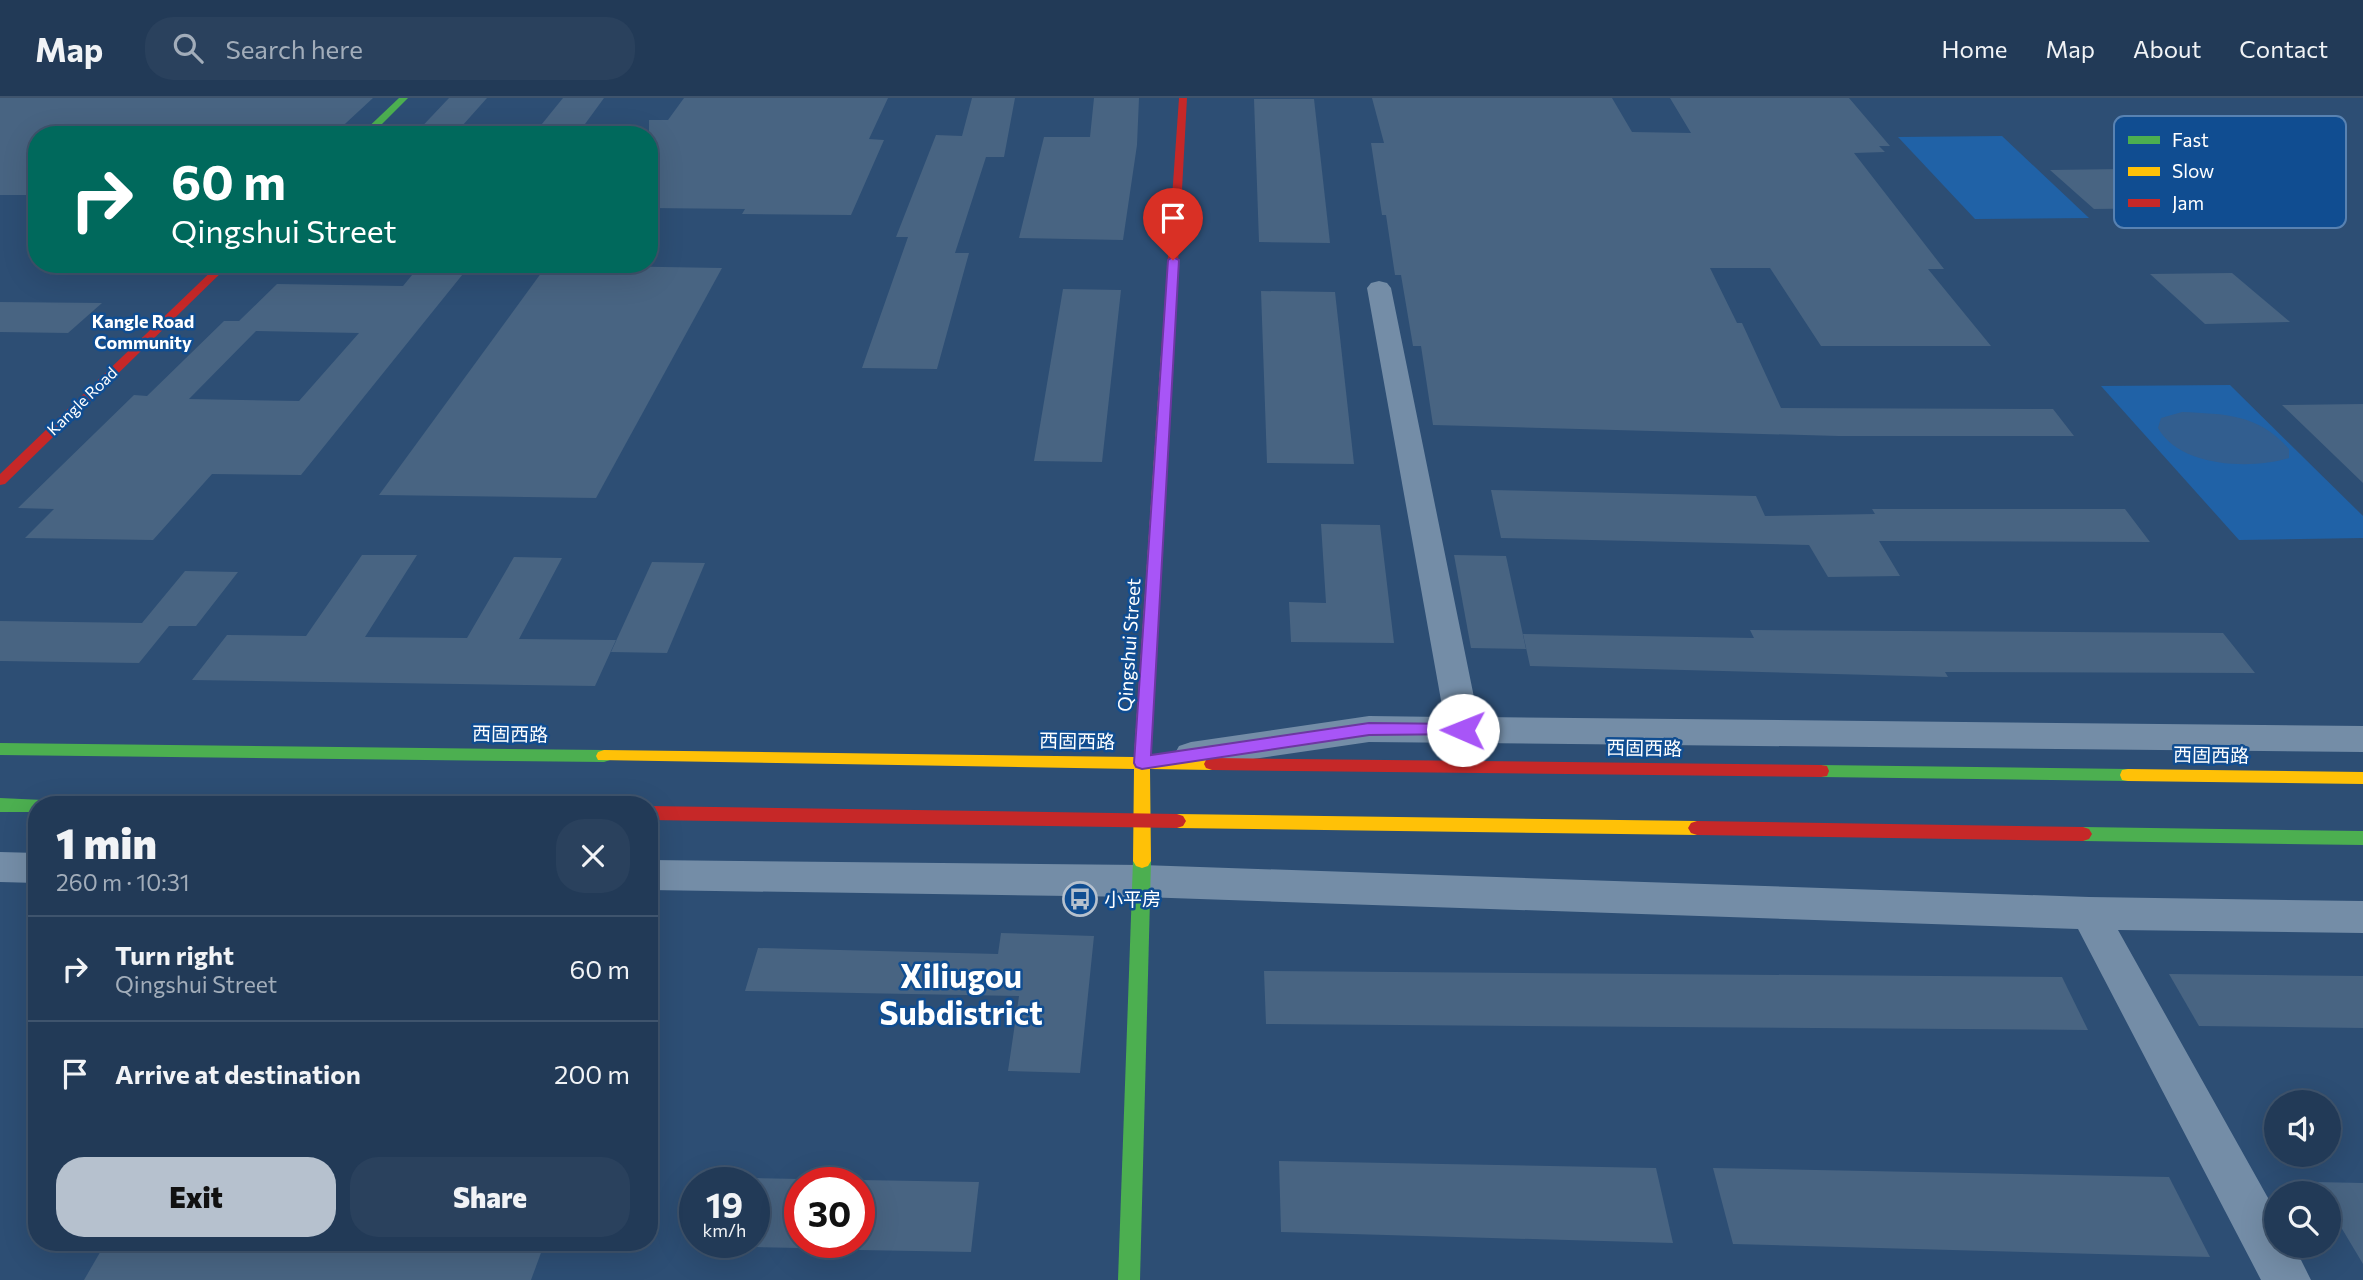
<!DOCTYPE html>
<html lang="en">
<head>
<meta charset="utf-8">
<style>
  body { margin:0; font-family:Commissioner,"Noto Sans SC",sans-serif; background:#2a415d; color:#f1f3f6; height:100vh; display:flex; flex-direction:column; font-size:26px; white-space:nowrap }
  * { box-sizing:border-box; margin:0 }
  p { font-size:23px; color:#a2adba }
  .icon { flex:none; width:38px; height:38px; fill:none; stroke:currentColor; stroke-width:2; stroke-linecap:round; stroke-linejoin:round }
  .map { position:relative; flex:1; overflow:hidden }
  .side { position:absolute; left:28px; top:698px; width:630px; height:455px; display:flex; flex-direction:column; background:#223a57; border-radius:28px; box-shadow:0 7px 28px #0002,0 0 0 2px #3f546d }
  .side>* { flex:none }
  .banner { position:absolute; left:28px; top:28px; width:630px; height:147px; border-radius:28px; box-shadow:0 7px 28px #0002,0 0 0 2px #3f546d; background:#00695c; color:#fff; overflow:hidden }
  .tools { position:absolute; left:2264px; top:992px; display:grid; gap:14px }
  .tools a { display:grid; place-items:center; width:77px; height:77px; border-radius:50%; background:#223a57; box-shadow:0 7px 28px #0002,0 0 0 2px #3f546d; font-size:35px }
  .speed { position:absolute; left:679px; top:1069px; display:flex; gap:14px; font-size:35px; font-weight:700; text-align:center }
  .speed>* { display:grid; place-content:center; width:91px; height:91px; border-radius:50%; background:#223a57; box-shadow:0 7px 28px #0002,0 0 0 2px #3f546d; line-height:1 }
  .speed small { font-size:18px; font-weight:400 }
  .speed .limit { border:10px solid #d22; background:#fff; color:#111 }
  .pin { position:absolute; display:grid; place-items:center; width:60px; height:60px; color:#fff; margin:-72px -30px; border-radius:50% 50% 50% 0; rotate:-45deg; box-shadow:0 0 7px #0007 }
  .pin .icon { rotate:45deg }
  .me { position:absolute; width:77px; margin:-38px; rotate:271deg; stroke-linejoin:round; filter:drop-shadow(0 0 5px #0008) }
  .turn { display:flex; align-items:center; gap:24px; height:147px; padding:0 28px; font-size:32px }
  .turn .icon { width:91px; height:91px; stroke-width:2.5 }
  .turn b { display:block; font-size:49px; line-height:60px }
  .round { display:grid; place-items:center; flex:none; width:74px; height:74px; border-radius:28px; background:#2a415d }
  .head { display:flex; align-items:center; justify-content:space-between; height:119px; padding:0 28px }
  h1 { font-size:42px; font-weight:800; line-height:52px }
  .primary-button { display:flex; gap:14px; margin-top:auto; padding:14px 28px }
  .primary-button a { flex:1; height:80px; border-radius:28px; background:#b6c1ce; color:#111; font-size:28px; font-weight:800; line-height:80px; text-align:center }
  .primary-button a+a { background:#2a415d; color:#f1f3f6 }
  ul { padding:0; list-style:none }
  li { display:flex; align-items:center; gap:21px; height:105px; padding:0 28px; border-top:2px solid #3f546d }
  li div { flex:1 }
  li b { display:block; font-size:26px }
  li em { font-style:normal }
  header { display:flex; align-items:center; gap:42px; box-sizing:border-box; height:98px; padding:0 35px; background:#223a57; border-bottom:2px solid #3f546d }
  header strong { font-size:33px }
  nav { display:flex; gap:38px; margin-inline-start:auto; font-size:24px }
  .search { width:490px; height:63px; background:#2a415d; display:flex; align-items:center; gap:18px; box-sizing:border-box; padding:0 24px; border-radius:28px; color:#a2adba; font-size:26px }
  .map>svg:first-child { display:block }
  .green { fill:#2062a7 }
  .water { fill:#325e8f }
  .building { fill:#486482; fill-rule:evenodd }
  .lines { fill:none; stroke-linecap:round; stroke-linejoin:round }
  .street { fill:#748da7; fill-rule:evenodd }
  .fast { fill:#4caf50; fill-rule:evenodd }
  .slow { fill:#ffc107; fill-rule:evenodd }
  .jam { fill:#c62828; fill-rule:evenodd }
  .route { fill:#a855f7; stroke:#6d37a1; stroke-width:2 }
  .labels { text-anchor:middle; stroke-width:5; stroke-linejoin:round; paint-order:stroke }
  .far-street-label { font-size:16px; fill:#fff; stroke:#104d91 }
  .far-neighbourhood-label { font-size:18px; font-weight:bold; fill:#fff; stroke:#104d91 }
  .street-label { font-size:19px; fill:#fff; stroke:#104d91 }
  .poi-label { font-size:19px; fill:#fff; stroke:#104d91; text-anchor:start }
  .near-district-label { font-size:32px; font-weight:bold; fill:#fff; stroke:#104d91 }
  .key { fill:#104d91; stroke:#5882b2; stroke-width:2 }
  .key-label { font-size:19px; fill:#fff }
</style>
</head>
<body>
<header>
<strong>Map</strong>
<div class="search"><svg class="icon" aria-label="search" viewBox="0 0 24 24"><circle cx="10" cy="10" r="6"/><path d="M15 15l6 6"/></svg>Search here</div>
<nav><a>Home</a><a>Map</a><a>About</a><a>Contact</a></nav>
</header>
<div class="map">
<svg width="2363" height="1182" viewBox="0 0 2363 1182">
  <rect width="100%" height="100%" fill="#2d4e74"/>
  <g class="green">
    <path d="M2002,38L2089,120L1975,121L1898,39Z"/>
    <path d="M2230,287L2363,418V440L2239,442L2101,288Z"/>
  </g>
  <path class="water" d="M2182,314C2225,316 2259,316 2289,351V360C2252,372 2179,369 2158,330L2161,320Z"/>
  <g class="building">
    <path d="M0,0H373L333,37H37V97H0Z"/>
    <path d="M449,0H487L454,37H414Z"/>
    <path d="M563,0H604L577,37H533Z"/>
    <path d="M684,0H888L869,41L884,42L851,117L742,116L745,111L649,110V22H668Z"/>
    <path d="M972,0H1015L1004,59H986L955,155H969L937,271L862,270L908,139H896L936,37L962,38Z"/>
    <path d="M1094,0H1139L1137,47L1123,142L1019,140L1044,39H1090Z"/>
    <path d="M1372,0H1612L1632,34L1691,35L1670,0H1849L1890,48H1879L1885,54L1854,55L1944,171H1928L1991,248H1821L1770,170H1710L1737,225H1742L1781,310L2053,311L2074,338H1838L1433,327L1421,248H1413L1401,177H1395L1386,117H1382L1371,45H1384Z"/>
    <path d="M1254,1H1314L1330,145L1259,144Z"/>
    <path d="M2122,71L2169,110L2094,111L2050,72Z"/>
    <path d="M421,166H471L301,377L212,376L153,442L25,440L54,411L18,410L134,297L147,298L224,223H239L277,186L403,188ZM256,233L359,235L299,303L189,301Z"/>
    <path d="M547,167L722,170L596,400L379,397Z"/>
    <path d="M2232,175L2290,224L2205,226L2150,176Z"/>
    <path d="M1063,191L1121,192L1102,364L1034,363Z"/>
    <path d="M1261,193L1335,194L1354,366L1267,365Z"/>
    <path d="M0,204L102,205L68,235L0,234Z"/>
    <path d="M2363,306V385L2282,307Z"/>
    <path d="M1491,392L1756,398L1765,418L1875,416L1872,411H2125L2150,444L1879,443L1900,478L1828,479L1809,447L1501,440Z"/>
    <path d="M1321,426L1380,427L1394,545L1291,544L1289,504L1326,505Z"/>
    <path d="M362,457H417L365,539L467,540L514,459L562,460L519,541L616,542L595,588L192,582L227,537L306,538Z"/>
    <path d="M1454,457L1506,458L1526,551L1471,550Z"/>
    <path d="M652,464L705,465L667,555L611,554Z"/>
    <path d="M185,473L238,474L196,528H169L139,565L0,563V523L142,525Z"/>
    <path d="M1750,532L2223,535L2255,575L1945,574L1948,579L1530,568L1523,536L1754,540Z"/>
    <path d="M1001,835L1094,838L1080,975L1008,973L1019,898L745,893L758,850L998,856Z"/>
    <path d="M1264,873L2062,879L2088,932L1266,926Z"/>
    <path d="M2169,876L2363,878V930L2199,928Z"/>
    <path d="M1279,1063L1656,1070L1673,1145L1281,1134Z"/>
    <path d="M1713,1070L2169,1079L2210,1159L1733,1146Z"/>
    <path d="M754,1080L800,1081V1150L754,1149Z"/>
    <path d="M859,1082L979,1084L971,1154L859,1152Z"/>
    <path d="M2315,1084L2363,1085V1166L2329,1109V1096H2322Z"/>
    <path d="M106,1144H545L531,1182H84Z"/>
  </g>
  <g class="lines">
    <g class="street">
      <path d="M1379,183L1387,185L1391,190L1478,619L2363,628V654L1369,644L1191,670L1179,666L1174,657L1179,648L1191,644L1369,618L1444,619L1367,190L1371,185Z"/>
      <path d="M0,754L37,755V785L0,784Z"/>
      <path d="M649,762L1142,767L2089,799L2363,803V835L2118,832L2277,1116V1148H2294L2311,1182H2261L2078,831L1142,799L649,792Z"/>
    </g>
    <g class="fast">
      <path d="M399,0H408L371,37H360Z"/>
      <path d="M0,645L604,652L610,654L612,658L610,662L604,664L0,657Z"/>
      <path d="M1821,667L2128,671L2134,672L2136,677L2134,682L2128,683L1821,679L1815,678L1813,673L1815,668Z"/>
      <path d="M0,700L43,702L46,707H37V714H0Z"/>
      <path d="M2083,729L2363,733V747L2083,743L2077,741L2074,736L2077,731Z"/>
      <path d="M1142,756L1148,758L1151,763L1140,1182H1118L1133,763L1136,758Z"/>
    </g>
    <g class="slow">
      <path d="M1167,253L1173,257L1151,659L1212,660L1218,662L1220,666L1218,670L1212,672L1150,671L1151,763L1148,768L1142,770L1136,768L1133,763L1134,671L598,662L596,658L598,654L604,652L1134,659L1161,257Z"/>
      <path d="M2128,671L2363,674V686L2128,683L2122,682L2120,677L2122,672Z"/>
      <path d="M1177,716L1697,723L1703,725L1706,730L1703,735L1697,737L1177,730L1171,728L1168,723L1171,718Z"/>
    </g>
    <g class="jam">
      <path d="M1179,0H1187L1173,257L1167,261L1161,257Z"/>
      <path d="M219,166H230L5,386L0,387V376Z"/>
      <path d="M1212,660L1821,667L1827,668L1829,673L1827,678L1821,679L1212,672L1206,670L1204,666L1206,662Z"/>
      <path d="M649,708L1177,716L1183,718L1186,723L1183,728L1177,730L649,722Z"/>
      <path d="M1697,723L2083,729L2089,731L2092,736L2089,741L2083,743L1697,737L1691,735L1688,730L1691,725Z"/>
    </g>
  </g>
  <path class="route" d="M1173,159L1179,162L1151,657L1369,625L1463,626L1469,627V636L1369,637L1142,671L1136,669L1134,665L1168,162Z"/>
  <defs>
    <g id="bus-ring" transform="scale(1.75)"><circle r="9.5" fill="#104d91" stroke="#b6c1ce" stroke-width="1.5"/><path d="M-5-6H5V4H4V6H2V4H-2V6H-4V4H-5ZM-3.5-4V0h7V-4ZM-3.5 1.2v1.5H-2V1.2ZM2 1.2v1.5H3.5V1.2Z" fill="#b6c1ce"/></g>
  </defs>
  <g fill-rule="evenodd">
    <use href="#bus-ring" x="1080" y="801"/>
  </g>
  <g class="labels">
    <g class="far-street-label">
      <text transform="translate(82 303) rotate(-44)" y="6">Kangle Road</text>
    </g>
    <g class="far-neighbourhood-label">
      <text x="143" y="230">Kangle Road<tspan x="143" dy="21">Community</tspan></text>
    </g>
    <g class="street-label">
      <text transform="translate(1129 547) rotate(-86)" y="7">Qingshui Street</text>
      <text transform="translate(510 636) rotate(1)" y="7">西固西路</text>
      <text transform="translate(1077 643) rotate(1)" y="7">西固西路</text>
      <text transform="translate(1644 650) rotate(1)" y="7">西固西路</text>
      <text transform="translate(2211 657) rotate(1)" y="7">西固西路</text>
    </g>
    <g class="poi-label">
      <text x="1104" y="808">小平房</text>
    </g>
    <g class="near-district-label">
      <text x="961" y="890">Xiliugou<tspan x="961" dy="37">Subdistrict</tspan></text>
    </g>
  </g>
  <rect x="2114" y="18" width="232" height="112" rx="10" class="key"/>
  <rect x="2128" y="38" width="32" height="8" fill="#4caf50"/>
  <rect x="2128" y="69" width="32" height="9" fill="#ffc107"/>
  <rect x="2128" y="101" width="32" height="8" fill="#c62828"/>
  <g class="key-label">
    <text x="2172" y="49">Fast</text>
    <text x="2172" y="80">Slow</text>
    <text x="2172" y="112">Jam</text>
  </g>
</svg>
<div class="tools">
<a><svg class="icon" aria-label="sound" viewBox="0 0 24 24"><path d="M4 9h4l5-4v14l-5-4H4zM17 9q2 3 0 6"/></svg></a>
<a><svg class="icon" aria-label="search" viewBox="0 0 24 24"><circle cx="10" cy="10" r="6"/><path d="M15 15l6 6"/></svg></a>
</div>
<div class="speed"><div>19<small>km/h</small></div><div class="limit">30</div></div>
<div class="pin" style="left:1173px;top:162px;background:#d93025"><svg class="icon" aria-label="arrive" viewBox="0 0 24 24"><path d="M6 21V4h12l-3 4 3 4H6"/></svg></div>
<svg class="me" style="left:1463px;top:632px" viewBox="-20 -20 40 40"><circle r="19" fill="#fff"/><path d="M0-13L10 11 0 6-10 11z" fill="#a855f7"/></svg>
<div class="banner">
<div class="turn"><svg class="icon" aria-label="right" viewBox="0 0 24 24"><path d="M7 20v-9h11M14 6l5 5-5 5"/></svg><div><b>60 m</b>Qingshui Street</div></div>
</div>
<section class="side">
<div class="head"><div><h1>1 min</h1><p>260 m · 10:31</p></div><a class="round"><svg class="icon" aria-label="close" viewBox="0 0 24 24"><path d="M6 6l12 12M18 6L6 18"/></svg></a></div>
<ul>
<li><svg class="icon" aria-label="right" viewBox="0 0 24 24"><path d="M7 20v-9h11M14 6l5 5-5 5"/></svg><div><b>Turn right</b><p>Qingshui Street</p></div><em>60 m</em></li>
<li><svg class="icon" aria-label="arrive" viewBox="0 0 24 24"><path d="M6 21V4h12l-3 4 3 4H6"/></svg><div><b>Arrive at destination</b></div><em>200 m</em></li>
</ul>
<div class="primary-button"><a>Exit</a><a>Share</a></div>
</section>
</div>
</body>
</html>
